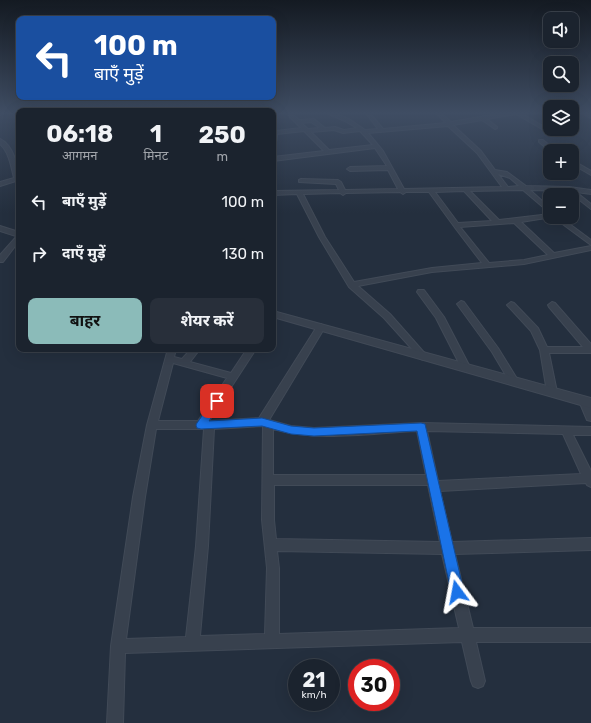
<!DOCTYPE html>
<html lang="hi">
<head>
<meta charset="utf-8">
<style>
  body { margin:0; font-family:Rubik,"Noto Sans Devanagari",sans-serif; background:#282f3a; color:#f1f3f6; height:100vh; display:flex; flex-direction:column; font-size:15px; white-space:nowrap }
  * { box-sizing:border-box; margin:0 }
  p { font-size:13px; color:#a0a4aa }
  .icon { flex:none; width:22px; height:22px; fill:none; stroke:currentColor; stroke-width:2; stroke-linecap:round; stroke-linejoin:round }
  .map { position:relative; flex:1; overflow:hidden }
  .drawer { position:absolute; left:16px; top:108px; width:260px; height:244px; display:flex; flex-direction:column; background:#1b232e; border-radius:8px; box-shadow:0 4px 16px #0002,0 0 0 1px #39404a }
  .drawer>* { flex:none }
  .hud { position:absolute; left:16px; top:16px; width:260px; height:84px; border-radius:8px; box-shadow:0 4px 16px #0002,0 0 0 1px #39404a; background:#1a4fa0; color:#fff; overflow:hidden }
  .fabs { position:absolute; left:543px; top:12px; display:grid; gap:8px }
  .fabs a { display:grid; place-items:center; width:36px; height:36px; border-radius:8px; background:#1b232e; box-shadow:0 4px 16px #0002,0 0 0 1px #39404a; font-size:20px }
  .speed { position:absolute; left:288px; top:659px; display:flex; gap:8px; font-size:20px; font-weight:700; text-align:center }
  .speed>* { display:grid; place-content:center; width:52px; height:52px; border-radius:50%; background:#1b232e; box-shadow:0 4px 16px #0002,0 0 0 1px #39404a; line-height:1 }
  .speed small { font-size:10px; font-weight:400 }
  .speed .limit { border:6px solid #d22; background:#fff; color:#111 }
  .pin { position:absolute; display:grid; place-items:center; width:34px; height:34px; color:#fff; margin:-17px; border-radius:8px; box-shadow:0 2px 6px #0006 }
  .me { position:absolute; width:44px; margin:-22px; rotate:347deg; stroke-linejoin:round; filter:drop-shadow(0 0 3px #0008) }
  .turn { display:flex; align-items:center; gap:14px; height:84px; padding:0 12px; font-size:18px }
  .turn .icon { width:52px; height:52px; stroke-width:2.5 }
  .turn b { display:block; font-size:28px; line-height:34px }
  .eta { display:flex; justify-content:space-evenly; align-items:center; height:68px; text-align:center }
  .eta b { font-size:24px; font-weight:700; line-height:28px }
  .action { display:flex; gap:8px; margin-top:auto; padding:8px 12px }
  .action a { flex:1; height:46px; border-radius:8px; background:#8bbbb9; color:#111; font-size:16px; font-weight:700; line-height:46px; text-align:center }
  .action a+a { background:#282f3a; color:#f1f3f6 }
  ul { padding:0; list-style:none }
  li { display:flex; align-items:center; gap:12px; height:52px; padding:0 12px }
  li div { flex:1 }
  li b { display:block; font-size:15px }
  li em { font-style:normal }
  .map>svg:first-child { display:block }
  .lines { fill:none; stroke-linecap:round; stroke-linejoin:round }
  .minor-casing { stroke:#414a57; stroke-width:2 }
  .tertiary-casing { stroke:#414a57; stroke-width:2 }
  .minor { fill:#38414e; fill-rule:evenodd }
  .tertiary { fill:#38414e; fill-rule:evenodd }
  .route { fill:#1a73e8; stroke:#114b97 }
</style>
</head>
<body>
<div class="map">
<svg width="591" height="723" viewBox="0 0 591 723">
  <rect width="100%" height="100%" fill="#242f3e"/>
  <g class="lines">
    <g class="minor-casing">
      <g id="minor">
        <path d="M0,112H4L0,115Z"/>
        <path d="M285,112H290L299,120L314,119L325,128L335,127L344,130L357,128L345,121L324,112H330L349,119L365,130L378,129L365,112H369L383,129L446,123L435,112H440L451,122L509,112H519L553,132L549,133L516,114L487,119L497,127V128L495,129L482,120L453,125L481,151L495,170L507,172L526,186L569,187L591,190V194L576,192L591,204V209L568,191L530,190L550,208V213L523,190L470,191L499,220L550,214V217H552L521,222L554,253L591,246V250L524,264L432,272L358,286L390,314L428,357L424,360L421,359L384,318L349,287L319,237L297,194L273,195V191L339,190L336,184L299,182V180L301,179L338,180L341,182L345,190L398,189L388,170L350,171L347,169L350,167L387,166L375,148L273,161V157L324,151L304,131L277,134L276,143L273,145V129L276,131L301,128ZM311,122L320,128L308,129L301,123ZM448,126L477,153L502,187L404,189L383,151L368,133ZM334,130L343,133L360,131L373,145L329,150L311,132ZM498,174L510,178L519,186L508,187ZM464,191L492,221L458,223L435,192ZM400,192L403,194L406,192H429L456,229L482,263L432,268L354,282L325,237L303,194L340,193L343,195L346,193ZM514,223L548,255L524,260L489,263L460,227Z"/>
        <path d="M579,112H585L591,115V118Z"/>
        <path d="M558,129H565V130L563,131Z"/>
        <path d="M0,139C13,145 19,167 19,180L0,186V182L14,178C11,166 9,152 0,144Z"/>
        <path d="M539,140H543L556,151H550L539,142Z"/>
        <path d="M572,160L591,171V175L572,164Z"/>
        <path d="M553,217H560L591,240V245Z"/>
        <path d="M19,235V241L3,262H0V255L17,236Z"/>
        <path d="M418,290H424L444,317L471,369L469,371H463L436,318L417,292Z"/>
        <path d="M461,301L464,302L498,348L519,382L517,384H511L492,352L457,304Z"/>
        <path d="M511,302L514,303L538,328L547,347H583L549,307L548,305L552,302L555,303L591,344V353H549L557,392L555,395H549L547,392L540,350L531,331L507,305Z"/>
        <path d="M321,324L325,327L269,420L291,426L314,428L421,423L591,427V435H573L591,471V487L587,485L586,483L440,491L452,542L591,538V550L455,554L473,628H591V642H476L485,681L483,686L478,688L473,686L471,681L462,642L125,653L123,723H107L111,646L133,497L147,425L168,349H176L174,357L182,359L191,349H200L190,362L231,373L247,349H256L209,421L259,418L318,325ZM173,363L227,378L198,421H158ZM263,426L262,520L267,568L265,634L200,636L208,546L214,429ZM156,429H204L196,546L186,637L126,639L145,497ZM273,429C318,442 370,433 417,431L426,475H273ZM427,431L563,434L581,474L438,481ZM274,485H428L440,542L276,539L274,520ZM277,551L442,554L459,628L279,634V568Z"/>
        <path d="M584,397L587,398L591,406V421L587,420L579,401L581,398Z"/>
      </g>
    </g>
    <g class="tertiary-casing">
      <g id="tertiary">
        <path d="M0,226L19,232V237L0,231Z"/>
        <path d="M273,311L591,398V408L273,317Z"/>
      </g>
    </g>
    <use href="#minor" class="minor"/>
    <use href="#tertiary" class="tertiary"/>
  </g>
  <linearGradient id="sky" x2="0" y2="1"><stop stop-color="#141a22"/><stop offset="0.53" stop-color="#3f4d63"/><stop offset="1" stop-color="#3f4d63" stop-opacity="0"/></linearGradient>
  <rect width="591" height="213" fill="url(#sky)"/>
  <path class="route" d="M217,397L221,399L222,401L209,421L262,418L291,426L314,428L421,423L425,424L464,592L462,596L457,598L452,596L451,592L417,431L314,436L291,434L262,426L201,429L197,428L196,425L197,423L214,399Z"/>
</svg>
<div class="fabs">
<a><svg class="icon" aria-label="sound" viewBox="0 0 24 24"><path d="M4 9h4l5-4v14l-5-4H4zM17 9q2 3 0 6"/></svg></a>
<a><svg class="icon" aria-label="search" viewBox="0 0 24 24"><circle cx="10" cy="10" r="6"/><path d="M15 15l6 6"/></svg></a>
<a><svg class="icon" aria-label="layers" viewBox="0 0 24 24"><path d="M12 4l9 5-9 5-9-5zM3 14l9 5 9-5"/></svg></a>
<a>+</a>
<a>−</a>
</div>
<div class="speed"><div>21<small>km/h</small></div><div class="limit">30</div></div>
<div class="pin" style="left:217px;top:401px;background:#d93025"><svg class="icon" aria-label="arrive" viewBox="0 0 24 24"><path d="M6 21V4h12l-3 4 3 4H6"/></svg></div>
<svg class="me" style="left:457px;top:592px" viewBox="-20 -20 40 40"><path d="M0-17L14 15 0 8-14 15z" fill="#1a73e8" stroke="#fff" stroke-width="4"/></svg>
<div class="hud">
<div class="turn"><svg class="icon" aria-label="left" viewBox="0 0 24 24"><path d="M17 20v-9H6M10 6l-5 5 5 5"/></svg><div><b>100 m</b>बाएँ मुड़ें</div></div>
</div>
<section class="drawer">
<div class="eta">
<div><b>06:18</b><p>आगमन</p></div>
<div><b>1</b><p>मिनट</p></div>
<div><b>250</b><p>m</p></div>
</div>
<ul>
<li><svg class="icon" aria-label="left" viewBox="0 0 24 24"><path d="M17 20v-9H6M10 6l-5 5 5 5"/></svg><div><b>बाएँ मुड़ें</b></div><em>100 m</em></li>
<li><svg class="icon" aria-label="right" viewBox="0 0 24 24"><path d="M7 20v-9h11M14 6l5 5-5 5"/></svg><div><b>दाएँ मुड़ें</b></div><em>130 m</em></li>
</ul>
<div class="action"><a>बाहर</a><a>शेयर करें</a></div>
</section>
</div>
</body>
</html>
